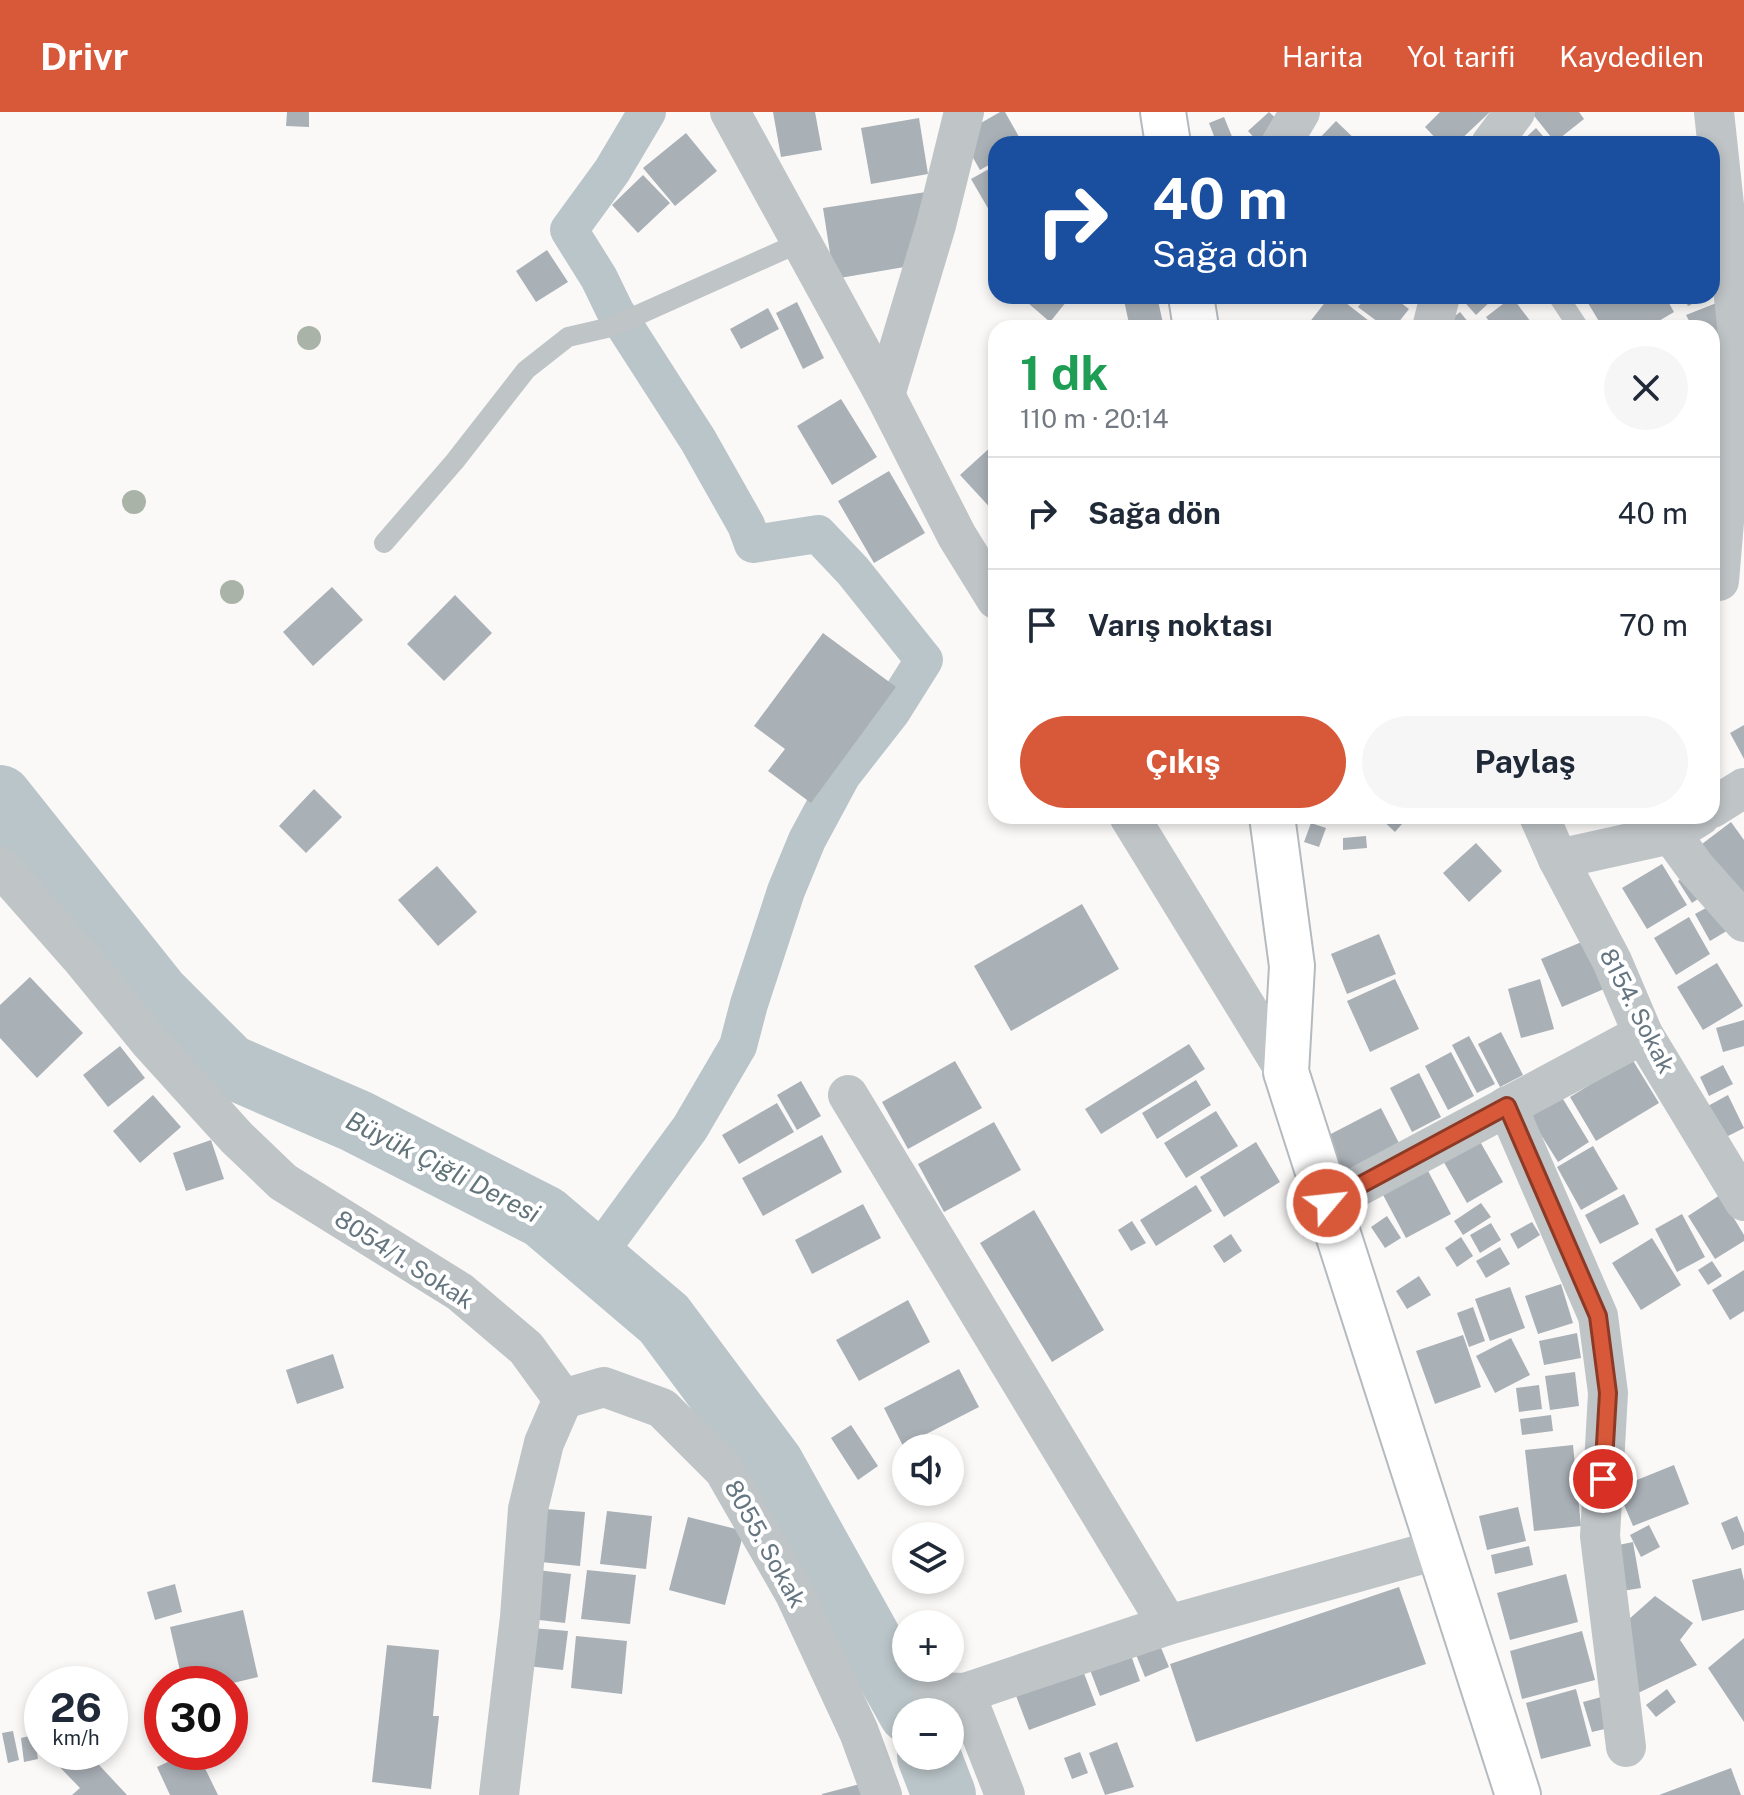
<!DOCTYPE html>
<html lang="tr">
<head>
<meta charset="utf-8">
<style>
  body { margin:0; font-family:"Public Sans",sans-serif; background:#f6f6f7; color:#1f2937; height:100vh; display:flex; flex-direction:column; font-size:30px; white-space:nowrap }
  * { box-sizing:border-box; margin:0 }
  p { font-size:26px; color:#747a83 }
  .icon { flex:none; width:44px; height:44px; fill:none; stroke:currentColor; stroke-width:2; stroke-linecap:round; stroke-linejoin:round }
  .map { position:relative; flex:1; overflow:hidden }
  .sheet { position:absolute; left:988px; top:208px; width:732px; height:504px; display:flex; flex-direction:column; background:#fff; border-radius:24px; box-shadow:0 4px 12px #0003 }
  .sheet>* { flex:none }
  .guide { position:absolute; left:988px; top:24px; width:732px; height:168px; border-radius:24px; box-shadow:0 4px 12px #0003; background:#1a4fa0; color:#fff; overflow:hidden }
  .tools { position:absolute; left:892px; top:1322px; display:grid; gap:16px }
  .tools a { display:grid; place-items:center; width:72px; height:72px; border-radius:50%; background:#fff; box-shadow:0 4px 12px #0003; font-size:40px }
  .speed { position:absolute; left:24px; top:1554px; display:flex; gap:16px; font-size:40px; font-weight:700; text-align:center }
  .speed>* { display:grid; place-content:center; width:104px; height:104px; border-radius:50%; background:#fff; box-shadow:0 4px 12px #0003; line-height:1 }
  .speed small { font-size:20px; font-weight:400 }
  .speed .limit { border:12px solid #d22; background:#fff; color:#111 }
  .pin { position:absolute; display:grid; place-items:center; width:68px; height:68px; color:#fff; margin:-34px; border:4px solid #fff; border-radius:50%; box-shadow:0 2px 8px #0007 }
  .me { position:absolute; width:88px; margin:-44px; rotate:62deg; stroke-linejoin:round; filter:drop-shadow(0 0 6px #0008) }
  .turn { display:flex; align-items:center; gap:28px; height:168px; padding:0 32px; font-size:36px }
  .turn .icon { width:104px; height:104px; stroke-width:2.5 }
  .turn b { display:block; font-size:56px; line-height:68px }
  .round { display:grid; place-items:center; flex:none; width:84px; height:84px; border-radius:42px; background:#f6f6f7 }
  .head { display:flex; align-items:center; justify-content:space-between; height:136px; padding:0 32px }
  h1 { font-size:48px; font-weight:700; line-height:60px; color:#1e9e55 }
  .primary-button { display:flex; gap:16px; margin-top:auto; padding:16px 32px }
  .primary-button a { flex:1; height:92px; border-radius:48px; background:#d8593a; color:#fff; font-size:32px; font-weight:700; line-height:92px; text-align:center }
  .primary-button a+a { background:#f6f6f7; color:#1f2937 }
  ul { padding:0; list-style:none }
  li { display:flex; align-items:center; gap:24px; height:112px; padding:0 32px; border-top:2px solid #e0e1e3 }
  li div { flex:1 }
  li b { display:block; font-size:30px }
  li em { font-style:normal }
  header { display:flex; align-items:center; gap:48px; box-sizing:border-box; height:112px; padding:0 40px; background:#d8593a; color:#fff }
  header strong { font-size:38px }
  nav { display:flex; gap:44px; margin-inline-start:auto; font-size:28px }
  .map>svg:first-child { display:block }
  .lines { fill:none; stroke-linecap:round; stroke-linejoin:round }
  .canal { stroke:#bac5c9; stroke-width:38 }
  .river { stroke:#bac5c9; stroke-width:64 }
  .building { fill:#a9b0b6 }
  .secondary-casing { stroke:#b4babe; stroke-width:48 }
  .lane { stroke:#bfc4c7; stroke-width:20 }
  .street { stroke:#bfc4c7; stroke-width:40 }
  .secondary { stroke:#fff; stroke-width:44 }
  .tree { fill:#aab3a7 }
  .route-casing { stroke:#8c3a26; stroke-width:20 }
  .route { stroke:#d8593a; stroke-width:14 }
  .labels { text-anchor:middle; stroke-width:8; stroke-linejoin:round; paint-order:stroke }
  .street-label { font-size:24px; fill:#667680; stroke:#fff }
  .water-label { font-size:26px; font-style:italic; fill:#61747a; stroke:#fff }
</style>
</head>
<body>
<header>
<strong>Drivr</strong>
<nav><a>Harita</a><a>Yol tarifi</a><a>Kaydedilen</a></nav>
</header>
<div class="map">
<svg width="1744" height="1683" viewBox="0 0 1744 1683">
  <rect width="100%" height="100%" fill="#faf9f8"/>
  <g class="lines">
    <path class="canal" d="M594,1147L690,1016L738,934L749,892L786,779L807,728L842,663L892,599L924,548L853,459L818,422L753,432L746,413L698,328L615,199L599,166L569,118L612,59L647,0"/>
    <g class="river">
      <path d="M0,685L158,883L229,954L356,1009L544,1105L664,1207L772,1352L910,1600"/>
      <path d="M929,1644L944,1683"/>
    </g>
  </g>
  <g class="building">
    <path d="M287,0H309V15L286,14Z"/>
    <path d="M773,0H815L822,38L781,45Z"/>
    <path d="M1000,0H1005L1023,32H996V49L980,58L960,23Z"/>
    <path d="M1269,0L1279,9L1258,30L1248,19Z"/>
    <path d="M1440,0H1490L1456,32H1441L1425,15Z"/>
    <path d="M1531,0H1579L1584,7L1555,30Z"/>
    <path d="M1224,5L1233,27L1217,32L1209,11Z"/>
    <path d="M919,6L928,62L871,72L861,16Z"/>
    <path d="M1336,9L1360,32H1314Z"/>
    <path d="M1536,16L1550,32H1519Z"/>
    <path d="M686,21L717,59L675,94L643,56Z"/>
    <path d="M996,53V95L989,98L971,67Z"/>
    <path d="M643,63L670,91L638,121L612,93Z"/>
    <path d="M926,80L916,153L834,167L823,96Z"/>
    <path d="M547,138L568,170L536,190L516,159Z"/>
    <path d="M1034,184H1071L1050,210L1028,191Z"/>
    <path d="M1123,184H1157L1164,216H1130Z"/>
    <path d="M1330,184H1337L1378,216H1305Z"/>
    <path d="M1367,184H1392L1409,197L1394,216H1386L1358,195Z"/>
    <path d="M1459,184H1489L1492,188L1476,203Z"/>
    <path d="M1587,184H1665L1674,200L1647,216H1603L1585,186Z"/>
    <path d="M1683,184H1710L1688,194Z"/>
    <path d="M1512,185L1534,214L1531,216H1494L1486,205Z"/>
    <path d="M1724,188L1727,221L1712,229V216H1693L1686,203Z"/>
    <path d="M797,190L824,246L803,257L776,201Z"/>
    <path d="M768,196L779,217L741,237L730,217Z"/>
    <path d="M1460,200L1473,216H1440Z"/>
    <path d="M841,287L877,345L832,373L797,314Z"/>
    <path d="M993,333L996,336V402L960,363Z"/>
    <path d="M889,359L925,421L874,451L838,389Z"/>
    <path d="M332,475L363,508L313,554L283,520Z"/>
    <path d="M455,483L492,521L444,569L407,532Z"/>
    <path d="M823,521L896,575L811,691L768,659L785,637L754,614Z"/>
    <path d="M1744,613V647L1730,621Z"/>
    <path d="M314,677L342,705L306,741L279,714Z"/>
    <path d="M1378,704H1409L1395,720Z"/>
    <path d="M1731,710L1744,728V795L1698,735Z"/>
    <path d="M1311,711L1326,716L1319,735L1304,730Z"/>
    <path d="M1366,724L1367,736L1343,738V726Z"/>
    <path d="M1476,731L1502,759L1469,790L1443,761Z"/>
    <path d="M1662,752L1687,793L1647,817L1622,776Z"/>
    <path d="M437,754L477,800L438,834L398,788Z"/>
    <path d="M1691,761L1705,782L1692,791L1678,769Z"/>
    <path d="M1715,791L1730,817L1710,829L1695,802Z"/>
    <path d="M1082,792L1119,857L1011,919L974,854Z"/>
    <path d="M1689,805L1710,842L1676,863L1654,826Z"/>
    <path d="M1379,822L1396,862L1347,882L1331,842Z"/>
    <path d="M1584,829L1604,877L1562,895L1541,847Z"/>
    <path d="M1717,851L1743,894L1703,918L1677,875Z"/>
    <path d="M30,865L83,921L37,966L0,926V893Z"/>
    <path d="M1395,867L1419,917L1370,940L1347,889Z"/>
    <path d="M1540,867L1554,917L1521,926L1508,877Z"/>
    <path d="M1744,908V934L1723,940L1716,916Z"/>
    <path d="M1501,920L1523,963L1500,975L1478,932Z"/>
    <path d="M1469,924L1495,972L1477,981L1452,933Z"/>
    <path d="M1189,932L1205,957L1101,1022L1085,997Z"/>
    <path d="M120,934L145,966L108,995L83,963Z"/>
    <path d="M1451,940L1474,984L1448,998L1425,954Z"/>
    <path d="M1632,947L1659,991L1596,1029L1570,985Z"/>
    <path d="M955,949L982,996L908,1037L882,990Z"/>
    <path d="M1723,953L1733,972L1709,984L1700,965Z"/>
    <path d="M1419,961L1441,1005L1412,1020L1390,976Z"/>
    <path d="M1196,968L1211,993L1157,1027L1142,1001Z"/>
    <path d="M801,969L821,1004L797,1018L777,983Z"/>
    <path d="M1560,982L1589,1030L1558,1050L1528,1002Z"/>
    <path d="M153,983L181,1015L140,1051L113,1019Z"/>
    <path d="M1728,983L1744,1016L1722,1027L1706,995Z"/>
    <path d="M777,991L794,1020L739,1052L722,1023Z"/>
    <path d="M1381,996L1401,1035L1344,1065L1325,1025Z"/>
    <path d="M1216,999L1238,1034L1186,1066L1164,1031Z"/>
    <path d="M994,1010L1021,1058L944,1100L918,1052Z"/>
    <path d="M822,1023L842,1060L763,1104L742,1066Z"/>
    <path d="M1478,1026L1503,1070L1467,1091L1442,1047Z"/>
    <path d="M211,1028L224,1067L186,1079L173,1041Z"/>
    <path d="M1256,1030L1280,1070L1224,1105L1200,1065Z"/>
    <path d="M1593,1034L1618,1077L1581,1098L1557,1055Z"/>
    <path d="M1427,1057L1451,1102L1406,1126L1382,1081Z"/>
    <path d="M1196,1073L1212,1099L1156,1134L1140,1108Z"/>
    <path d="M1624,1082L1639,1112L1600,1132L1585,1103Z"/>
    <path d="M1720,1083L1744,1123V1129L1715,1147L1688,1104Z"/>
    <path d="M1481,1091L1491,1105L1463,1123L1454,1109Z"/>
    <path d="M863,1092L881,1126L812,1162L795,1128Z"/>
    <path d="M1034,1098L1104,1218L1052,1250L980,1131Z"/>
    <path d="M1682,1102L1705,1145L1677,1160L1655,1117Z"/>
    <path d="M1387,1104L1401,1126L1385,1136L1371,1115Z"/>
    <path d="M1132,1109L1146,1131L1131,1139L1118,1118Z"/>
    <path d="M1532,1110L1540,1123L1518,1137L1510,1122Z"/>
    <path d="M1491,1111L1501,1128L1480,1141L1470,1123Z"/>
    <path d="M1231,1122L1242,1139L1224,1151L1213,1134Z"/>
    <path d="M1461,1125L1473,1144L1457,1155L1445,1136Z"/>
    <path d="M1652,1126L1681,1173L1641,1198L1612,1151Z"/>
    <path d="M1500,1135L1510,1152L1486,1166L1476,1149Z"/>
    <path d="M1712,1149L1722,1164L1708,1173L1698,1158Z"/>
    <path d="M1744,1158V1199L1730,1208L1712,1178Z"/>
    <path d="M1419,1164L1431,1183L1407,1197L1396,1179Z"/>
    <path d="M1561,1172L1573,1211L1538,1222L1525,1184Z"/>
    <path d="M1510,1175L1525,1216L1490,1229L1475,1187Z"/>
    <path d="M908,1188L930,1230L859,1269L836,1228Z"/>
    <path d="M1473,1195L1485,1229L1469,1235L1457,1201Z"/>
    <path d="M1577,1221L1581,1246L1544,1253L1539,1229Z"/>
    <path d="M1463,1223L1481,1275L1435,1292L1416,1239Z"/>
    <path d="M1511,1226L1530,1263L1495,1281L1476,1244Z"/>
    <path d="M333,1242L344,1276L297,1292L286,1258Z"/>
    <path d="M959,1257L979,1295L903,1334L884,1296Z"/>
    <path d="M1575,1260L1579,1294L1550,1298L1545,1264Z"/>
    <path d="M1539,1273L1542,1297L1519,1300L1516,1276Z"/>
    <path d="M1551,1303L1553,1319L1522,1323L1520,1307Z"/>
    <path d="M851,1313L878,1354L858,1368L831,1326Z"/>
    <path d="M1573,1333L1581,1414L1534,1419L1525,1338Z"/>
    <path d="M1674,1353L1689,1392L1633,1414L1617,1376Z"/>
    <path d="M1518,1395L1526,1429L1487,1438L1479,1404Z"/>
    <path d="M546,1397L585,1400L580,1454L541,1450Z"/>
    <path d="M607,1399L652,1404L646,1457L600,1452Z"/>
    <path d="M1737,1404L1744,1421V1433L1732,1438L1721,1411Z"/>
    <path d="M688,1405L744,1419L725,1493L669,1478Z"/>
    <path d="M1649,1413L1660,1435L1641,1445L1630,1423Z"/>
    <path d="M1633,1430L1641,1476L1616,1480L1609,1435Z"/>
    <path d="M1529,1434L1533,1453L1495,1462L1491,1443Z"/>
    <path d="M1741,1456L1744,1469V1498L1702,1509L1692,1468Z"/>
    <path d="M537,1458L571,1462L565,1511L531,1507Z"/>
    <path d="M587,1458L636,1463L630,1512L581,1507Z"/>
    <path d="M1566,1462L1578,1510L1510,1528L1497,1481Z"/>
    <path d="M175,1472L182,1500L155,1508L147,1480Z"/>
    <path d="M1399,1475L1426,1552L1196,1630L1170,1552Z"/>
    <path d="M1655,1484L1693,1511L1680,1528L1697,1553L1636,1582L1619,1516Z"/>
    <path d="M243,1498L258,1565L229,1572H183L170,1515Z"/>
    <path d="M532,1516L568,1519L563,1558L527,1554Z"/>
    <path d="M1582,1519L1595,1568L1522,1587L1510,1539Z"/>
    <path d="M576,1524L627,1529L622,1582L571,1576Z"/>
    <path d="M1157,1526L1169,1555L1145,1565L1133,1535Z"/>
    <path d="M1744,1526V1610L1708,1556Z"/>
    <path d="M387,1533L439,1538L433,1604H439L431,1677L372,1670Z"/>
    <path d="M1131,1543L1140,1569L1100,1584L1090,1558Z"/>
    <path d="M1082,1556L1096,1593L1029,1618L1015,1581Z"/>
    <path d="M1576,1577L1591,1634L1541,1647L1526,1591Z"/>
    <path d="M1667,1577L1676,1590L1656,1605L1646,1593Z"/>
    <path d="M1605,1584L1613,1615L1592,1620L1583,1590Z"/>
    <path d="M13,1619L19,1648L8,1651L2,1621Z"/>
    <path d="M34,1623L38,1647L24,1650L21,1626Z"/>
    <path d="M1117,1630L1134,1675L1105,1683L1089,1641Z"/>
    <path d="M56,1640H87L127,1683H72L80,1676L50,1645Z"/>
    <path d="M189,1640H197L218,1683H170L157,1655Z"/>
    <path d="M1080,1640L1088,1661L1072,1667L1064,1646Z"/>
    <path d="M1731,1656L1741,1683H1659Z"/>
    <path d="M860,1672L862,1683H822V1682Z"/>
  </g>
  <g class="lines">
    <g class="secondary-casing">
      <g id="secondary">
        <path d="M1163,0L1168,32"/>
        <path d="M1191,184L1196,216"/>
        <path d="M1272,704L1292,854L1286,960L1518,1683"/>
      </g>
    </g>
    <g class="lane">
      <path d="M1558,184L1579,216"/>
      <path d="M384,431L455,349L526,258L568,225L611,215L801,130"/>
    </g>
    <g class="street">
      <path d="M730,0L885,283L957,424L996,487"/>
      <path d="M1714,0L1739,232L1719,469"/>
      <path d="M1281,32L1300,0"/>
      <path d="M1491,32L1515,0"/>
      <path d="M1432,216L1440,184"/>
      <path d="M885,283L936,113L964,0"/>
      <path d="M1712,696L1744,676"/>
      <path d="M1129,704L1286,960"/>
      <path d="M1539,704L1558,747L1612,849L1643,922L1744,1089"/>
      <path d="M1671,722L1695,755L1744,810"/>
      <path d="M1558,747L1671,722L1700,704"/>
      <path d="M0,754L82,847L150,930L237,1026L283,1070L460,1180L526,1236L563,1287L544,1331L528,1397L520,1505L499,1683"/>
      <path d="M848,983L1168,1513"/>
      <path d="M1507,994L1598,1204L1608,1281L1600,1424L1626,1635"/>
      <path d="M1327,1091L1643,922"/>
      <path d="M563,1287L604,1275L662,1296L724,1358L795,1482L859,1620L882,1683"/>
      <path d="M933,1580L965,1581L1168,1513L1440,1437"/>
      <path d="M965,1581L1005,1683"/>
    </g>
    <use href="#secondary" class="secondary"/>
  </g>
  <g class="tree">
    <circle cx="309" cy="226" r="12"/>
    <circle cx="134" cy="390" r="12"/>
    <circle cx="232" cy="480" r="12"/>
  </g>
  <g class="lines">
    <g class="route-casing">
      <path id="route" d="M1327,1091L1507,994L1598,1204L1608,1281L1603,1367"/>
    </g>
    <use href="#route" class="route"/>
  </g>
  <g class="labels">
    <g class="street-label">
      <text transform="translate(1637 899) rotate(63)" y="8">8154. Sokak</text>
      <text transform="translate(404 1148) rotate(33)" y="8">8054/1. Sokak</text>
      <text transform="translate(765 1432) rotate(61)" y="8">8055. Sokak</text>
    </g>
    <g class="water-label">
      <text transform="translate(443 1055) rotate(27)" y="9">Büyük Çiğli Deresi</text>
    </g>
  </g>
</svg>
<div class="tools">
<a><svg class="icon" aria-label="sound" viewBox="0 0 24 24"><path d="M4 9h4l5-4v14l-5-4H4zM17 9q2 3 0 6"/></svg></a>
<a><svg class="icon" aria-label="layers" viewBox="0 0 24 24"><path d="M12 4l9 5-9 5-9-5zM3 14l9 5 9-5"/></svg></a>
<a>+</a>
<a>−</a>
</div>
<div class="speed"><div>26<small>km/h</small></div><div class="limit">30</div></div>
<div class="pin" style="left:1603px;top:1367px;background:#d93025"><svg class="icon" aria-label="arrive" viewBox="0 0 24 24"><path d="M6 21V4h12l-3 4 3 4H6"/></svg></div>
<svg class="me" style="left:1327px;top:1091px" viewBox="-20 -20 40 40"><circle r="17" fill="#d8593a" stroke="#fff" stroke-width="3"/><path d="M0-11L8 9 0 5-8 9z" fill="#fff"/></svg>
<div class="guide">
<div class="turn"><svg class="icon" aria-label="right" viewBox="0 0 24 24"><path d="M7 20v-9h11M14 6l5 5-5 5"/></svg><div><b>40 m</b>Sağa dön</div></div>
</div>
<section class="sheet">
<div class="head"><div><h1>1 dk</h1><p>110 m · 20:14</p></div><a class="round"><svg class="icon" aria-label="close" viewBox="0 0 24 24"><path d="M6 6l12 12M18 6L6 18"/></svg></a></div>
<ul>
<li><svg class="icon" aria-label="right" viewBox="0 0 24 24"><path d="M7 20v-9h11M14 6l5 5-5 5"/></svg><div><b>Sağa dön</b></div><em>40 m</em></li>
<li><svg class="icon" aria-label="arrive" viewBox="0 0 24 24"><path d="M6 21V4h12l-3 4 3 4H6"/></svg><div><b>Varış noktası</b></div><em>70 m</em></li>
</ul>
<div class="primary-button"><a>Çıkış</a><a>Paylaş</a></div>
</section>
</div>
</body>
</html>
